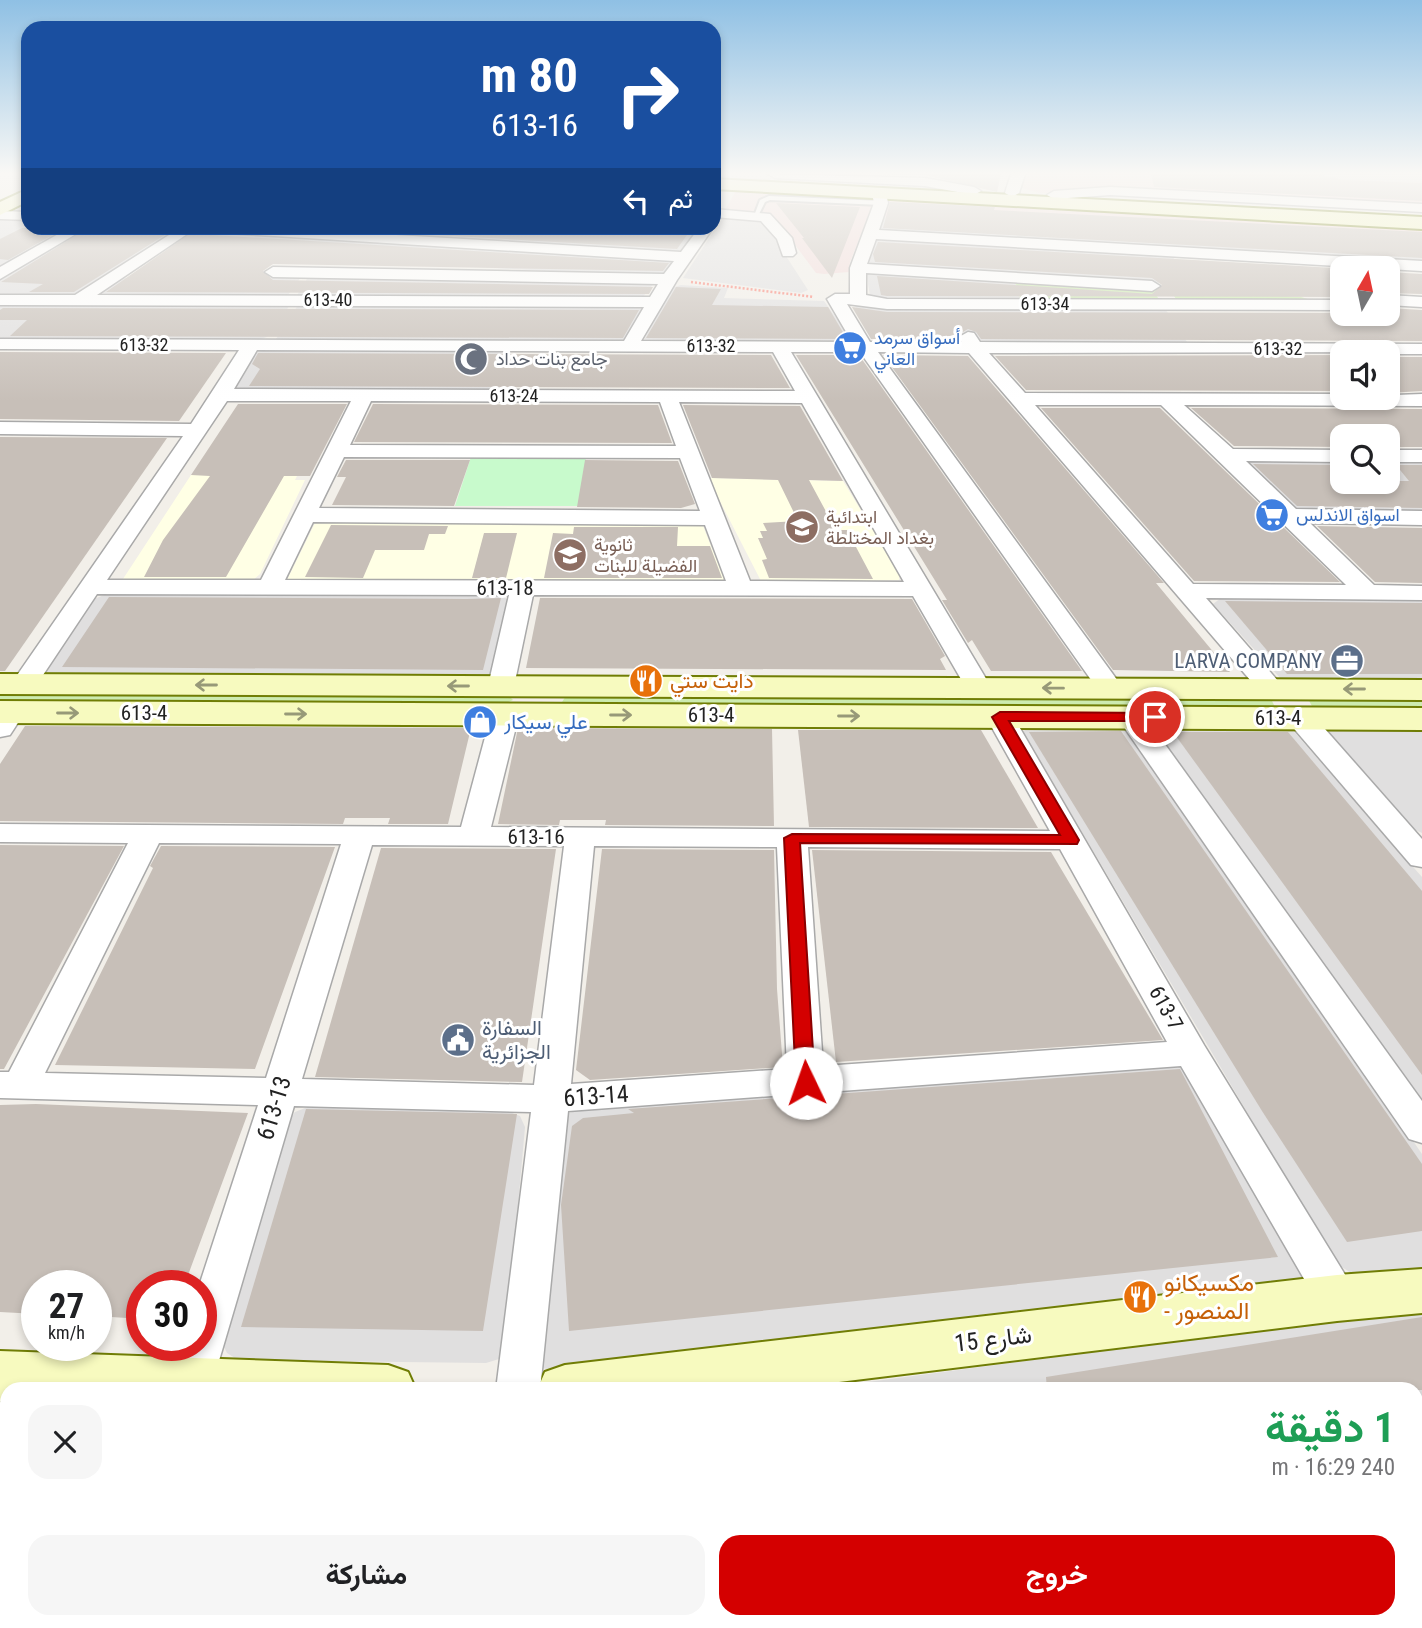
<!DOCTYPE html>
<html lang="ar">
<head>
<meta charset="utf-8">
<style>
  body { margin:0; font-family:"Roboto Condensed",Vazirmatn,sans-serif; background:#f6f6f6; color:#202124; direction:rtl; height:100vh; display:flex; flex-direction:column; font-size:26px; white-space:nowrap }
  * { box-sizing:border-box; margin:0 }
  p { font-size:23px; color:#757577 }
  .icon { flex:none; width:38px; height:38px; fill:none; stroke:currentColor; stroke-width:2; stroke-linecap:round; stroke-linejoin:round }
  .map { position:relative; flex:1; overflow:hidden; direction:ltr }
  .details { position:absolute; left:0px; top:1382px; width:1423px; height:247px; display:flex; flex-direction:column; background:#fff; border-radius:21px 21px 0 0; box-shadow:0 4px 10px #0003; direction:rtl }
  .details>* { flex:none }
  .top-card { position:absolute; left:21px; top:21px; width:700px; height:214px; border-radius:21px; box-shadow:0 4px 10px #0003; direction:rtl; background:#1a4fa0; color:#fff; overflow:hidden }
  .needle { width:46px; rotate:9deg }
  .controls { position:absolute; left:1330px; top:256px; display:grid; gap:14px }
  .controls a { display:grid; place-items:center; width:70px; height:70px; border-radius:14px; background:#fff; box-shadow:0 4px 10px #0003; font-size:35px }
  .speed { position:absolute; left:21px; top:1270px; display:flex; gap:14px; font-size:35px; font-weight:700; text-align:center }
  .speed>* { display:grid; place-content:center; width:91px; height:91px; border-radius:50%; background:#fff; box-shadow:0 4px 10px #0003; line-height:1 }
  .speed small { font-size:18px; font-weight:400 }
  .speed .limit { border:10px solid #d22; background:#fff; color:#111 }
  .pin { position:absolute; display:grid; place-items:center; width:60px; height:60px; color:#fff; margin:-30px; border:4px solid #fff; border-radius:50%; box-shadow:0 2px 7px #0007 }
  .me { position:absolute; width:77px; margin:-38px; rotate:357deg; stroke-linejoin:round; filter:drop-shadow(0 0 5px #0008) }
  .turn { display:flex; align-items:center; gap:24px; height:147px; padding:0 28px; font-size:32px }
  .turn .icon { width:91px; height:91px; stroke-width:2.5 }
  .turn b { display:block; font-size:49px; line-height:60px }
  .then { display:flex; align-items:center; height:66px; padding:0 28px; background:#0003; gap:14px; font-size:26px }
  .round { display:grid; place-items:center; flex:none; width:74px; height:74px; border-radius:21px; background:#f6f6f6 }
  .headline { display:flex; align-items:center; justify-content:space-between; height:119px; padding:0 28px }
  h1 { font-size:42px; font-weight:700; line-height:52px; color:#1e9e55 }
  .primary-button { display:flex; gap:14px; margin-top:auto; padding:14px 28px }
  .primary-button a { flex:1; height:80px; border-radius:21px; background:#d40000; color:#fff; font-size:28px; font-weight:700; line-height:80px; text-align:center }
  .primary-button a+a { background:#f6f6f6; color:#202124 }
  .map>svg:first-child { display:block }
  .residential { fill:#e0dfdf }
  .commercial { fill:#f2dad9 }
  .education { fill:#ffffe5 }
  .grass { fill:#cdebb0 }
  .park { fill:#c8facc }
  .building { fill:#c7bfb8 }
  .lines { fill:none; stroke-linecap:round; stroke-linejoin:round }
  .lane-casing { stroke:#a9a9a9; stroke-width:4 }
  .street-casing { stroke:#a9a9a9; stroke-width:3 }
  .secondary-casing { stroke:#707d05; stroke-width:4 }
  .path { stroke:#fa8072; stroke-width:2.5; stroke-dasharray:2 2; stroke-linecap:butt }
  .lane { fill:#fff; fill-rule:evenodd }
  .street { fill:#fff; fill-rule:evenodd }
  .secondary { fill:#f7fabf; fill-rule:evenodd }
  .oneway { stroke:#979978 }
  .route { fill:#d40000; stroke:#8a0000; stroke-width:2 }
  .labels { text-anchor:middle; stroke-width:6; stroke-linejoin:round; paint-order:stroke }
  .far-street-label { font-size:18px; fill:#222; stroke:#fff }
  .far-shop-label { font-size:18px; fill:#366cbe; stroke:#fff; text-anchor:start }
  .far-worship-label { font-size:18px; fill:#5b616d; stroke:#fff; text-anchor:start }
  .far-education-label { font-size:18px; fill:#785e54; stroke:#fff; text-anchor:start }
  .street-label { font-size:21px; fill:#222; stroke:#fff }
  .service-label { font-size:21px; fill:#4e5e75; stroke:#fff; text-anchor:end }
  .food-label { font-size:21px; fill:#c56008; stroke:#fff; text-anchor:start }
  .shop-label { font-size:21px; fill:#366cbe; stroke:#fff; text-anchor:start }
  .near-street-label { font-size:24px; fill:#222; stroke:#fff }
  .near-food-label { font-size:24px; fill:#c56008; stroke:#fff; text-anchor:start }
</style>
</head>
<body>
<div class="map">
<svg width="1422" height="1628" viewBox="0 0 1422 1628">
  <rect width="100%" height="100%" fill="#f2efe9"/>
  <g class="residential">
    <path d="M1172,174H1422V183L1345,180Z"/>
    <path d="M0,216L28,218V228H71L0,269Z"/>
    <path d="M723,217L762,219L808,290L801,293L683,278Z"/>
    <path d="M882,217L1422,247V263L878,232Z"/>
    <path d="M88,228H180L76,297H0V278Z"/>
    <path d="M249,228H699L682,252L674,254Z"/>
    <path d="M200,229L676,259L665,277L659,278L169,248L193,230Z"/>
    <path d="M874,239L1173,254L1179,284L866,266Z"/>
    <path d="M866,271L1014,279L1021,301L875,299L870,296Z"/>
    <path d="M294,274L301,277L288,295L283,297L94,296L123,278Z"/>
    <path d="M310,274L655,282L642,298L296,297Z"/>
    <path d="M681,285L728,288L724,298L824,301L853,341L644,340L671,288Z"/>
    <path d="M849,299L1164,307L1189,345L885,343Z"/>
    <path d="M0,302L290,305L267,337L254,341L0,340Z"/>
    <path d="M298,305L644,306L622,342L278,341L276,339Z"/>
    <path d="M269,349L511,351V353L500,389L496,391H236L234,388L256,353Z"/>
    <path d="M1251,458L1342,459V481H1388V459H1422V513L1294,511L1244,462Z"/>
    <path d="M112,592L503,596L509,601L495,675L489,679L48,677L46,672L94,599Z"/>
    <path d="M1221,598L1422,600V681L1281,679L1213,604Z"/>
    <path d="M1422,724V833L1409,827L1325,731L1328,726Z"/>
    <path d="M1123,726L1131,731L1422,1154V1276L1354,1275L1336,1263L1023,732L1027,728Z"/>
    <path d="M1289,726L1422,877V1099L1152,728Z"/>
    <path d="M1185,1064L1310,1274L1306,1284L556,1371L542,1368L535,1354L561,1123L569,1113L584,1108Z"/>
    <path d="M310,1106L507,1111L520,1116L525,1127L505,1351L499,1359L486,1363L238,1360L227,1353L222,1343L289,1121L295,1112Z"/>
    <path d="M1422,1308V1561L1416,1560V1390H808Z"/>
    <path d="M0,1399H7V1622H683L682,1628H0Z"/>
    <path d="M1416,1601L1422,1602V1628H716L717,1622H1416Z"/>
  </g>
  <g class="commercial">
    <path d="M1022,174H1172L1422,183V207L1039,193L1022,188L1020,184Z"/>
    <path d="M737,189L876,197L850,262L849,272L824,274L816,273L772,214L724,212Z"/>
    <path d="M889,197L1422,224V247L882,217Z"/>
  </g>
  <g class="education">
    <path d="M191,475L297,476L295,480H305L260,574L252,581L123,579Z"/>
    <path d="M708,478L843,481L900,574L899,580L778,584L761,581Z"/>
    <path d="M316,521L699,523L703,526L724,579L719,583L287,580Z"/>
  </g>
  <g class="grass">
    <path d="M1014,279L1301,297L1311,300L1178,302L1174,296H1157L1160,302L1021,301Z"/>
    <path d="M0,692L507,694L513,700L504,704L0,702Z"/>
    <path d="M566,696L1270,697L1275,707L565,705L562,702Z"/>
    <path d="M1307,697L1422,698V708H1313Z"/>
  </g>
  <path class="park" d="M471,457L586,458L578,506H455Z"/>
  <g class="building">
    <path d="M879,174H1001L997,192L925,175Z"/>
    <path d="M1151,174H1317L1344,180L1422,183V201L1154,187Z"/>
    <path d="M890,202L995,207L994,210L1422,232V258L883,228Z"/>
    <path d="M776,203L860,207L832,278L802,238H804Z"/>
    <path d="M22,228H65L8,260L0,259V239Z"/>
    <path d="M88,228H176L74,292H29L43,284L1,282Z"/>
    <path d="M198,228L212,235L669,263L663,271L273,264L263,271L273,280L653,287L649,294L106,292Z"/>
    <path d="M313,228H692L677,249Z"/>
    <path d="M878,242L1334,268L1342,285V297L887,296L881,295L877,276L1152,294L1162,285L1152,278L875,262L873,254Z"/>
    <path d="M1388,272L1422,274V294L1388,293Z"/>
    <path d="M676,287L721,289L712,305L828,307L847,339L646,338Z"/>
    <path d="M852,307L887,312L1388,313V308L1422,310V341L981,339L976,332L968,329L958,335L957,339H871Z"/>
    <path d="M3,308L639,310L623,338L10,336L27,320H0V310Z"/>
    <path d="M0,352L226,353L179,421L0,419Z"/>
    <path d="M258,353L771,355L790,388L249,386L260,369L252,364Z"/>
    <path d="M796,355H859L1082,671H991L972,640L968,643L942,600H947Z"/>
    <path d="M883,355L968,356L1164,583H1156L1230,672L1113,670Z"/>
    <path d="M1342,355V391L1026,390L995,356Z"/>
    <path d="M1388,357H1422V391L1388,393Z"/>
    <path d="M238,404H347L310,476H284L226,577H144L163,540L210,476L191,475Z"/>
    <path d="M373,404L658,405L672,443L354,442Z"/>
    <path d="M683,405L800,406L843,481L809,480L836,530H847L873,579L769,578L762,560L767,559L758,538H763L760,531H767L763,523L798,521L778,480L712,478Z"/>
    <path d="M1041,408H1160L1340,582L1194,581Z"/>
    <path d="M1191,408L1422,409V447H1388V436H1342V447L1234,446Z"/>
    <path d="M0,437L167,438L5,671H0Z"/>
    <path d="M346,460H470L454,506L332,505L346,477H337Z"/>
    <path d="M585,460L678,461L695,504L681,508L577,507Z"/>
    <path d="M1253,464L1342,465V481H1409L1396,465H1422V508L1297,506Z"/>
    <path d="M331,525L448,526L445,534H429L424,550H375L363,578L305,577Z"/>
    <path d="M1317,526L1422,528V583L1375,582Z"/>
    <path d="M574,527H678L677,546H710L722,578H544L553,533L573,534Z"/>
    <path d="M484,533H517L506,578H472Z"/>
    <path d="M109,597L467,599L501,598L483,670L62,667Z"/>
    <path d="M540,598L912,599L945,656L940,659L946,670L526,668Z"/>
    <path d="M1225,601L1422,603V674H1287Z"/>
    <path d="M25,726L471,728L448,824H388L390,818H345L343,824L0,821V764Z"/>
    <path d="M518,728L772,729L774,826L605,825L606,820H560L559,825L498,824Z"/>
    <path d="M798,730H981L1038,828L809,827Z"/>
    <path d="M1121,731L1422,1164V1231L1347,1242L1262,1111L1029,732Z"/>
    <path d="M1173,732H1288L1422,891V1075Z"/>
    <path d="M0,845L124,846L4,1069H0Z"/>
    <path d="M161,846L335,847L255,1069L55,1065L153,868L150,866Z"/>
    <path d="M381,848L556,849L522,1082L315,1077Z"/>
    <path d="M602,849L774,850L777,989L783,1067L590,1080L576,1070Z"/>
    <path d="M812,850L1051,852L1163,1040L836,1062Z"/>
    <path d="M1180,1069L1278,1257L569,1331L561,1205L572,1126L583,1118L634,1113L628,1109Z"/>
    <path d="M36,1104L248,1113L184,1286H142V1319L96,1316V1286H37V1314L0,1312V1105Z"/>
    <path d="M306,1109L517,1114L483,1331L241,1327Z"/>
    <path d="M1422,1317V1390H1047L1046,1377Z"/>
  </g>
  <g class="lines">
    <g class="lane-casing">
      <path id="lane" d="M769,196L881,201L884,203L881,205L770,200L765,202L758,216H754L760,200Z"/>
    </g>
    <g class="street-casing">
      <g id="street">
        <path d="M768,174L925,178L974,187L981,191L974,195L925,186L775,178Z"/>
        <path d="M1011,174H1025L1019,193L1012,197L1005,193Z"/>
        <path d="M1110,187L1422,204V212L1110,195L1054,199L1047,195L1054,191Z"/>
        <path d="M879,189L886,193L888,203L879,230L1422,261V271L876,239L867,264L1152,281L1160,286L1152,291L866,273V295L887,299L1342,300V310L887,309L847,304L870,342H962L959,337L968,332L974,333L980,342L1422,344V354H1388V352L989,353L1025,393L1342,394V397L1422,394V406L1184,405L1233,449L1342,450V462L1246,461L1296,509L1422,511V525L1310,523L1374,585L1422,586V600L1206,598L1285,689L1281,695H1263L969,353L878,352L1123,688L1119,694H1101L860,352H791L991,687L987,693H969L913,596L533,595L514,686L510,692H492L488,686L509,595L97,594L33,690H15L11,684L183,436L0,434V422L191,424L239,350L0,349V339L624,341L644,307L0,305V295H75L180,228H196L97,295L650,297L658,284L273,277L265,272L273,267L664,274L674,261L212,232L205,228H277L681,252L699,228H713L677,280L641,341L852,342L827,299L835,294H850V268L874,203L872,193ZM257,350L773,352L795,391L234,389ZM227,401H351L261,580H107ZM371,401L660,402L676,446L350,445ZM679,402L802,403L904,582L750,581ZM1035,405H1161L1346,585L1193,584ZM344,457L680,458L700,511L319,508ZM313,522L705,525L726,581L285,580Z"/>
        <path d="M714,209L770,214L792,238L796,253L793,256H783L777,239L761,221L714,217Z"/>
        <path d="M0,211L28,212V220L0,219Z"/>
        <path d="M69,228H86L0,279V267Z"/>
        <path d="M1388,295L1422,297V307L1388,305Z"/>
        <rect x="1388" y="450" width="34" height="12"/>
        <path d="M11,704L21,706L25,712L10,735L0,737V708Z"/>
        <path d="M505,707L515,709L519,715L491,827L1050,831L986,717L990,711H1010L1204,1045L1352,1286L1358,1298L1352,1310L1337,1315L1322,1310L1181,1066L568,1111L540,1390H496L531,1112L294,1106L213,1381L209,1390H173L169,1381L180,1346H201L199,1286L258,1105L0,1098V1072H9L128,843L0,842V824L461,827L491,715L495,709ZM159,843L341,844L266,1078L45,1073ZM372,845L564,846L534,1085L302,1079ZM594,846L777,847L787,1069L571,1084ZM808,847L1060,849L1167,1042L823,1066Z"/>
        <path d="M1131,709L1141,711L1422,1101V1143L1409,1139L1117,717L1121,711Z"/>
        <path d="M1300,710L1310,712L1422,839V867L1411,865L1290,724L1286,718L1290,712Z"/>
        <path d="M1416,1552L1422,1554V1602L1416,1600Z"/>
        <path d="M672,1622H722L721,1628H671Z"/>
      </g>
    </g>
    <g class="secondary-casing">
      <g id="secondary">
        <path d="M714,179L1422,217V229L714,189Z"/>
        <path d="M28,189V201L0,215V202Z"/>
        <path d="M0,674L1422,680V700L0,694Z"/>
        <path d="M0,701L1422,708V730L0,723Z"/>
        <path d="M1422,1269V1313L1337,1321L774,1390H537L545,1372L565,1365L1337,1275Z"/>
        <path d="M0,1351L388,1365L408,1372L416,1390H7V1401H0Z"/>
      </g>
    </g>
    <path class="path" d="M691,282L814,297"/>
    <use href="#lane" class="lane"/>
    <use href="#street" class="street"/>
    <use href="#secondary" class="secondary"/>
  </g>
  <defs><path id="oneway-shaft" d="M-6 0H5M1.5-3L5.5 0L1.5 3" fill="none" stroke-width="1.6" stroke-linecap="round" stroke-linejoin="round" transform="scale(1.75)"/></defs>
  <g class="oneway">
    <use href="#oneway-shaft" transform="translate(206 685) rotate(-180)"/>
    <use href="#oneway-shaft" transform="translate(458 686) rotate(-180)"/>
    <use href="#oneway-shaft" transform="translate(1053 688) rotate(-179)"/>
    <use href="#oneway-shaft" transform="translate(1354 689) rotate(-180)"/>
    <use href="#oneway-shaft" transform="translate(68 713)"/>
    <use href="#oneway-shaft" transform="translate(296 714)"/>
    <use href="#oneway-shaft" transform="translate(621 715)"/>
    <use href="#oneway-shaft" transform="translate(849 716)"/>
  </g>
  <linearGradient id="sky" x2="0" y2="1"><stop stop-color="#8fc0e4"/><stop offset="0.43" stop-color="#f9f8f5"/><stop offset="1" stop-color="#f9f8f5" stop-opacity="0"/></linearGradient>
  <rect width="1422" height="402" fill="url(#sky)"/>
  <path class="route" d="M1000,712L1155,713L1163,717L1155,721H1009L1079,840L1077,844L800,843L815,1083L813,1088H799L796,1083L784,838L792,834L1060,835L992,717Z"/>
  <defs>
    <g id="supermarket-disc" transform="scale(1.75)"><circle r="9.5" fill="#3f7fe0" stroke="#fff"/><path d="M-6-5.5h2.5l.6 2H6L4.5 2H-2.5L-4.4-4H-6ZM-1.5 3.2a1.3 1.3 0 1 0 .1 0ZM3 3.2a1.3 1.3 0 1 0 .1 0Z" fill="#fff"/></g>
    <g id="mosque-disc" transform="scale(1.75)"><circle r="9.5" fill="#6b7280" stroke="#fff"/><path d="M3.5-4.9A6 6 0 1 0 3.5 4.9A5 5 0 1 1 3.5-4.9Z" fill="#fff"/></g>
    <g id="school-disc" transform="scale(1.75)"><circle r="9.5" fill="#8d6e63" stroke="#fff"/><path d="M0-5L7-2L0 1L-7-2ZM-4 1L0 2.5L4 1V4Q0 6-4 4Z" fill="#fff"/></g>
    <g id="office-disc" transform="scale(1.75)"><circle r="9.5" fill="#5c6f8a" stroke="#fff"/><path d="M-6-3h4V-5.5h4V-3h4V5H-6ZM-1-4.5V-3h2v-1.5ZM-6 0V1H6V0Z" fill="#fff"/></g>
    <g id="restaurant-disc" transform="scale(1.75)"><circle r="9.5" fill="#e8710a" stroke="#fff"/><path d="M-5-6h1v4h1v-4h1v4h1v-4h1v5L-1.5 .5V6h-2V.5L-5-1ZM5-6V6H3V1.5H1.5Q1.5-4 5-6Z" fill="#fff"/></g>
    <g id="shop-disc" transform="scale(1.75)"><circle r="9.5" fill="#3f7fe0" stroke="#fff"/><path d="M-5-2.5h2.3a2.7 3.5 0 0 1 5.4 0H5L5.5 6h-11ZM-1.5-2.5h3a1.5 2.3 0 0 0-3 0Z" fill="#fff"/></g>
    <g id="civic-disc" transform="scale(1.75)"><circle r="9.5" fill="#5c6f8a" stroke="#fff"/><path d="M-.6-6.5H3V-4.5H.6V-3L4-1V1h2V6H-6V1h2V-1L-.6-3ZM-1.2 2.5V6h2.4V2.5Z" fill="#fff"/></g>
  </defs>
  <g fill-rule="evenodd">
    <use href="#supermarket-disc" x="850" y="348"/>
    <use href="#mosque-disc" x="471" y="359"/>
    <use href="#supermarket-disc" x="1272" y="515"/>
    <use href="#school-disc" x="802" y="527"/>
    <use href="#school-disc" x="570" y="555"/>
    <use href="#office-disc" x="1347" y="661"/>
    <use href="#restaurant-disc" x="646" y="681"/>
    <use href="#shop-disc" x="480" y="722"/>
    <use href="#civic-disc" x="458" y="1040"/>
    <use href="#restaurant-disc" x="1140" y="1297"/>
  </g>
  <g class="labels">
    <g class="far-street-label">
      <text x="328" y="306">613-40</text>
      <text x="1045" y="310">613-34</text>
      <text x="144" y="351">613-32</text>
      <text x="711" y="352">613-32</text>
      <text x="1278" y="355">613-32</text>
      <text x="514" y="402">613-24</text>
    </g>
    <g class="far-shop-label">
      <text x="874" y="344">أسواق سرمد<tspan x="874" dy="21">العاني</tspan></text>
      <text x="1296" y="521">اسواق الاندلس</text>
    </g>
    <g class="far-worship-label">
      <text x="496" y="365">جامع بنات حداد</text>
    </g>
    <g class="far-education-label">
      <text x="826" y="523">ابتدائية<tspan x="826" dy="21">بغداد المختلطة</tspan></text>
      <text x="594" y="551">ثانوية<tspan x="594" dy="21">الفضيلة للبنات</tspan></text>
    </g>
    <g class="street-label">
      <text x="505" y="595">613-18</text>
      <text x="144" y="720">613-4</text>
      <text x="711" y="722">613-4</text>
      <text x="1278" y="725">613-4</text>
      <text x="536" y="844">613-16</text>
      <text transform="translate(1166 1008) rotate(61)" y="7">613-7</text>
    </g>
    <g class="service-label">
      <text x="1322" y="668">LARVA COMPANY</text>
      <text x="482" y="1035" text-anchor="start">السفارة<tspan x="482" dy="24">الجزائرية</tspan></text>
    </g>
    <g class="food-label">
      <text x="670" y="688">دايت ستي</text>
    </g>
    <g class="shop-label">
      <text x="504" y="729">علي سيكار</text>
    </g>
    <g class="near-street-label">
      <text transform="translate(596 1096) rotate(-4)" y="8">613-14</text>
      <text transform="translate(274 1108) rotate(-73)" y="8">613-13</text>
      <text transform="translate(993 1339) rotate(-7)" y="8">شارع 15</text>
    </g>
    <g class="near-food-label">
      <text x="1164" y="1291">مكسيكانو<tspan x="1164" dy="28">- المنصور</tspan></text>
    </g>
  </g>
</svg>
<div class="controls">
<a><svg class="needle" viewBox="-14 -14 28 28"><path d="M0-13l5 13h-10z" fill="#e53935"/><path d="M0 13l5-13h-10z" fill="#757577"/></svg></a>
<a><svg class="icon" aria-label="sound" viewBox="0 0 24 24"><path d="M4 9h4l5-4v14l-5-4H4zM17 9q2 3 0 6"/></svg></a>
<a><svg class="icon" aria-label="search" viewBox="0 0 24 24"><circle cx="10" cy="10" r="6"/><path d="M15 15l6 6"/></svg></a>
</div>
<div class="speed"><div>27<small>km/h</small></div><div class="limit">30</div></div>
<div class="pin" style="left:1155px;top:717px;background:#d93025"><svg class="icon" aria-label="arrive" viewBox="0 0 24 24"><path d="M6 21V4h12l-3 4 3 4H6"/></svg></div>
<svg class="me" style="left:806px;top:1083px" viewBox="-20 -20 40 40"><circle r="19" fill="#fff"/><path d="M0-13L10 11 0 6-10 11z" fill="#d40000"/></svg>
<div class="top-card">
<div class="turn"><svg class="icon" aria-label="right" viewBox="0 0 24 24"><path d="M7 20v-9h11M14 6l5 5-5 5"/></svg><div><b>80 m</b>613-16</div></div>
<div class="then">ثم<svg class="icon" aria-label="left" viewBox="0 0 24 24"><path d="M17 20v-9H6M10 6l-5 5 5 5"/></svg></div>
</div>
<section class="details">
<div class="headline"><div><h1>1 دقيقة</h1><p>240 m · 16:29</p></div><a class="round"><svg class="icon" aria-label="close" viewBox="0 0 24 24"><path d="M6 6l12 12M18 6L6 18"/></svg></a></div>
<div class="primary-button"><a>خروج</a><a>مشاركة</a></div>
</section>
</div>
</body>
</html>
